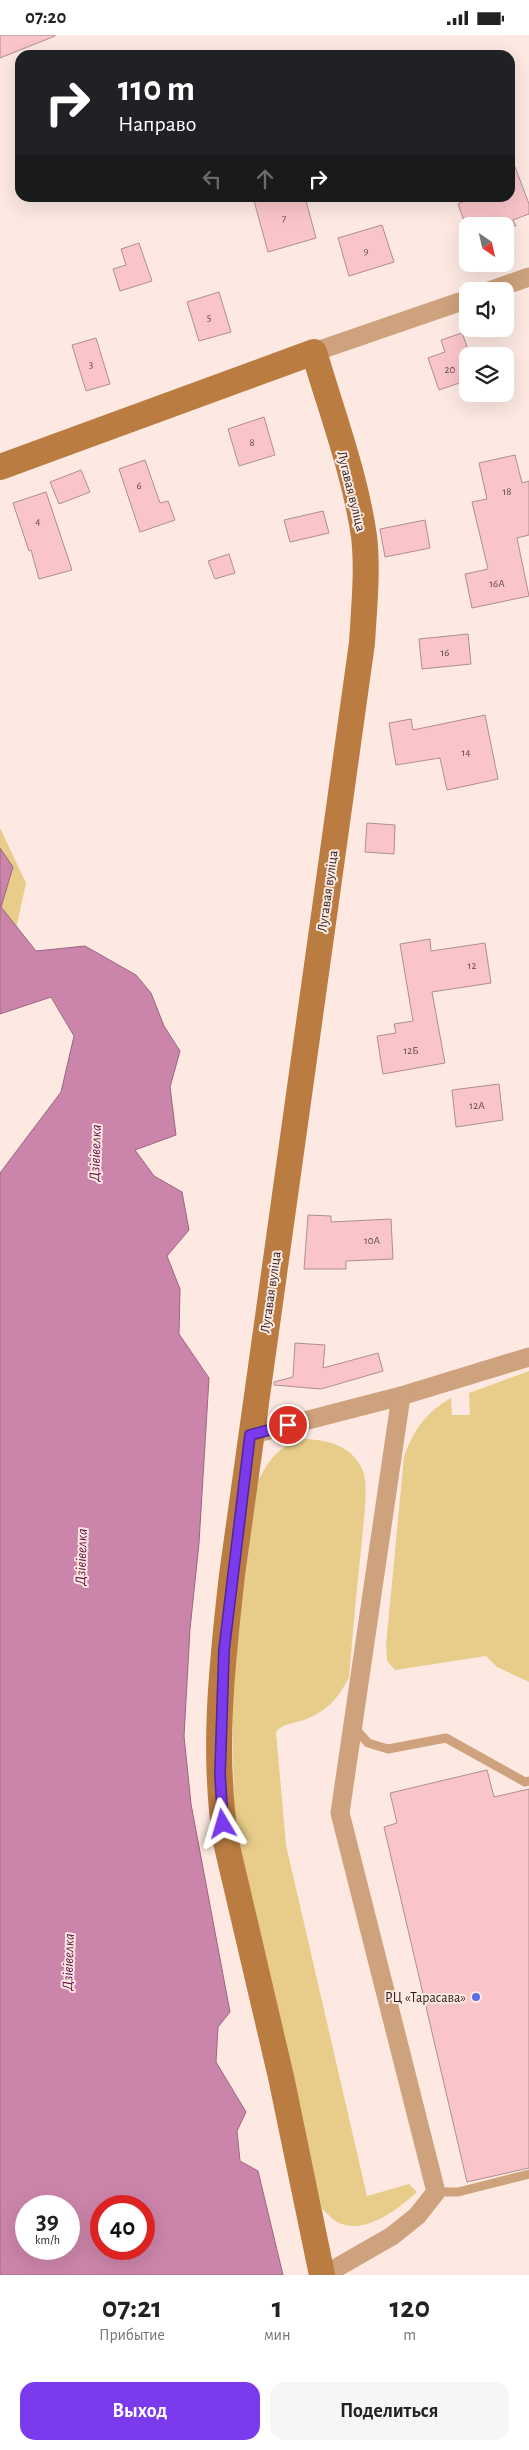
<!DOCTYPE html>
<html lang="ru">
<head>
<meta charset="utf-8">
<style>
  body { margin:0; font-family:"Alegreya Sans",sans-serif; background:#f6f6f6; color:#222; height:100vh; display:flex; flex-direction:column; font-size:19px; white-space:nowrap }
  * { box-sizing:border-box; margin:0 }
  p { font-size:16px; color:#767676 }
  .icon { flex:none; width:28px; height:28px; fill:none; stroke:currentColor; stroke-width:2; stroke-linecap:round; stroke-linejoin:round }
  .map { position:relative; height:2240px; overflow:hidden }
  .panel { display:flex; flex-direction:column; background:#fff; flex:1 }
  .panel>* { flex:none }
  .banner { position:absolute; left:15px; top:15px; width:500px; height:152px; border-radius:15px; box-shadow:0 5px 20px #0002; background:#202124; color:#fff; overflow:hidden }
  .needle { width:32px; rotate:146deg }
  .tools { position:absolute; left:459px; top:182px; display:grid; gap:10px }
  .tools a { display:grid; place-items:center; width:55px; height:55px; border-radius:10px; background:#fff; box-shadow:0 5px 20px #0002; font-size:25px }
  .speed { position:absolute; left:15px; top:2160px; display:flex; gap:10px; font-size:25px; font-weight:700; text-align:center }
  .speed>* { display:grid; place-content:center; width:65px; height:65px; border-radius:50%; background:#fff; box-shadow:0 5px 20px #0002; line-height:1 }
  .speed small { font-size:12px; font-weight:400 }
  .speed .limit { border:8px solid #d22; background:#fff; color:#111 }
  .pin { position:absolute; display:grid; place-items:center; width:42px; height:42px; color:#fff; margin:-21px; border:2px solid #fff; border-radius:50%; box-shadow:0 1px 5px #0007 }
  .me { position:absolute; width:55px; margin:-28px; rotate:353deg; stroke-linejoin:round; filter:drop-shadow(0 0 4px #0008) }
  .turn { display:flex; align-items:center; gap:18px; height:105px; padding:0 20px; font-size:22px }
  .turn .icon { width:65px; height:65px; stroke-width:2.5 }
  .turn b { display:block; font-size:35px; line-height:42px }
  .lanes { display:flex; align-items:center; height:48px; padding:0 20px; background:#0003; justify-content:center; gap:25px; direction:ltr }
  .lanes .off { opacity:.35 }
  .eta { display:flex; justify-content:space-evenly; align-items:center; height:85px; text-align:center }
  .eta b { font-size:30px; font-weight:600; line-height:35px }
  .button { display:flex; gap:10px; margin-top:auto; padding:10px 20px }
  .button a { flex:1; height:58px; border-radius:15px; background:#7c3aed; color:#fff; font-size:20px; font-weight:600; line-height:58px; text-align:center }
  .button a+a { background:#f6f6f6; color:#222 }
  .status { display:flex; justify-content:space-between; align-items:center; height:35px; padding:0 25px; background:#fff; direction:ltr }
  .status svg { height:14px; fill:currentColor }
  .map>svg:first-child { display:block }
  .green { fill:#e7cc8a }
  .water { fill:#cc85aa; stroke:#9b667f; fill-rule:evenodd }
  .building { fill:#f9c5c9; stroke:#af8e91 }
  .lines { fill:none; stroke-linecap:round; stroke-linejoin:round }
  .lane { stroke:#cda27c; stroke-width:9 }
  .street { stroke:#cda27c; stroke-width:19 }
  .secondary { stroke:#ba7c40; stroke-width:26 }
  .route-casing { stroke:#51269a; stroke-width:12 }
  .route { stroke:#7c3aed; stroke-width:9 }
  .poi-dot { fill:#5a70e6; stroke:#fde9e2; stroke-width:2 }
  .labels { text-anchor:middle; stroke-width:4; stroke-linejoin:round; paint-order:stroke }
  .number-label { font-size:11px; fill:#5e4846 }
  .street-label { font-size:14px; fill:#2a1e1b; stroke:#fde9e2 }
  .poi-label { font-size:14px; fill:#2a1e1b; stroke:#fde9e2; text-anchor:end }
  .water-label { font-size:15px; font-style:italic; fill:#600841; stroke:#fde9e2 }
</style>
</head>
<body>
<div class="status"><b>07:20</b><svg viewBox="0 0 49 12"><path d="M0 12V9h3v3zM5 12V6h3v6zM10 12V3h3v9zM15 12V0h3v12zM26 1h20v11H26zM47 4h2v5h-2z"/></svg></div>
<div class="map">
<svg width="529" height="2240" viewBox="0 0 529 2240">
  <rect width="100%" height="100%" fill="#fde9e2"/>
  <g class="green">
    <path d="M0,793L26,848L0,966Z"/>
    <path d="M529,1336V1647L497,1632L486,1621L395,1635L387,1626L386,1610L404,1422C413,1396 426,1377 451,1363L452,1380H470L469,1358Z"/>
    <path d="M300,1404C325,1404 353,1410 363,1436C369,1451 363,1489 362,1505C357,1551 353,1596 349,1642C339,1663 326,1677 304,1685C293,1689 283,1688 276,1697L286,1810L367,2161L409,2149L417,2157C398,2174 365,2201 337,2187C332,2184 327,2178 322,2174L234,1785L232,1633L258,1446C270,1424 276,1414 300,1404Z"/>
  </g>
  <path class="water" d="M0,813L13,832L1,872L36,916L85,911L136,940L151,958L164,991L180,1016L170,1052L176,1100L135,1115L154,1141L182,1157L189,1195L167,1221L180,1254L179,1299L209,1343L199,1508L190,1594L184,1701L191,1769L230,1977L218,1992L216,2027L246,2077L237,2096L240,2126L258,2136L283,2240H0V1138L61,1057L74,1001L51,962L0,979ZM26,2171H69V2214H26ZM101,2171H144V2214H101Z"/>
  <g class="building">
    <path d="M0,0H55V1L0,23Z"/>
    <path d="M510,124H512L529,169V179L513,185L516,191H466L458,169L474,162H510Z"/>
    <path d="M253,162H305L316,203L268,217Z"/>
    <path d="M382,190L394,227L349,241L338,203Z"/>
    <path d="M139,208L152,246L120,256L113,234L126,230L121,214Z"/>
    <path d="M219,257L231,297L199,306L187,267Z"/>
    <path d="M462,298L468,314V345L439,355L428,323L445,317L441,305Z"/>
    <path d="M96,303L110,349L86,356L72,310Z"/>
    <path d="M264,382L275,420L239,431L228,394Z"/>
    <path d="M515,420L522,448L529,446V500L517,503L529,561L472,573L465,539L488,534L472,467L487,464L479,428Z"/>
    <path d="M145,425L160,468L168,466L175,485L140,497L119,434Z"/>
    <path d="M81,435L90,457L59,469L50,447Z"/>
    <path d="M46,457L72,535L39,544L31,515L29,516L13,468Z"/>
    <path d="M323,476L329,498L290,507L284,485Z"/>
    <path d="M425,485L430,513L385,522L380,494Z"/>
    <path d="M229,519L235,538L215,544L208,526Z"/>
    <path d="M468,599L471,629L422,634L419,604Z"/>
    <path d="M485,680L498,744L447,755L440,723L396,730L389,688L411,684L413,695Z"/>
    <path d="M367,788L395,790L394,819L365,817Z"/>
    <path d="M430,904L431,916L485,908L491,948L432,957L445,1028L383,1039L377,1001L396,998L394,989L413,986L400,909Z"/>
    <path d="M499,1049L503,1085L456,1092L452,1055Z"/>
    <path d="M308,1180L331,1181V1187L391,1184L393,1224L346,1226V1234H304Z"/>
    <path d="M295,1308L325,1310L323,1333L378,1318L383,1336L321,1354L274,1350V1347L293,1342Z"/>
    <path d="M487,1735L494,1762L529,1754V2133L467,2147L384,1792L397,1788L390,1758Z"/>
  </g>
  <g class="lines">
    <g class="lane">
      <path d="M353,1691L368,1708L388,1714L446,1703L525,1747L529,1746"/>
      <path d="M436,2157H458L529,2139"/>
    </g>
    <g class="street">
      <path d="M489,256L529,242"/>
      <path d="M314,317L468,264"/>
      <path d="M250,1400L401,1361L529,1322"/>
      <path d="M324,2240L392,2201L417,2181L436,2157L340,1778L401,1361"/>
    </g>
    <path class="secondary" d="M0,432L314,317C332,378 355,439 364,501C368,536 364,572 362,608L232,1540C222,1628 212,1719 226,1807L281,2042L322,2240"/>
  </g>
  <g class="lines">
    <g class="route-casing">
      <path id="route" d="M223,1789L220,1739L224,1615L250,1400L288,1390"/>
    </g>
    <use href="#route" class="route"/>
  </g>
  <circle class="poi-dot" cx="476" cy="1962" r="5"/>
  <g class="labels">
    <g class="number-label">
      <text x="284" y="187">7</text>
      <text x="366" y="219">9</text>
      <text x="209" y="286">5</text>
      <text x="91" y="333">3</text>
      <text x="450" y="338">20</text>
      <text x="252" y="411">8</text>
      <text x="139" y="454">6</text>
      <text x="507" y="460">18</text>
      <text x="38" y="490">4</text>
      <text x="497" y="552">16А</text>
      <text x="445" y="621">16</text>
      <text x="466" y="721">14</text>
      <text x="472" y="934">12</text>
      <text x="411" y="1019">12Б</text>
      <text x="477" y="1074">12А</text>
      <text x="372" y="1209">10А</text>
    </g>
    <g class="street-label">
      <text transform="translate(352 456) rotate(76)" y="5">Лугавая вуліца</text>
      <text transform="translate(327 856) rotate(-82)" y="5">Лугавая вуліца</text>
      <text transform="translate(270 1257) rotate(-82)" y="5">Лугавая вуліца</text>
    </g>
    <g class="poi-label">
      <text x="466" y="1967">РЦ «Тарасава»</text>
    </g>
    <g class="water-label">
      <text transform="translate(95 1118) rotate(-88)" y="5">Дзівівелка</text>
      <text transform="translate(81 1522) rotate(-88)" y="5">Дзівівелка</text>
      <text transform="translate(68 1927) rotate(-88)" y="5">Дзівівелка</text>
    </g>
  </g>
</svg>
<div class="tools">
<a><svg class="needle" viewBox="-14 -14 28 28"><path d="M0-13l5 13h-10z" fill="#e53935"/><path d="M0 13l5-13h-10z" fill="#767676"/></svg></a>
<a><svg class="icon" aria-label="sound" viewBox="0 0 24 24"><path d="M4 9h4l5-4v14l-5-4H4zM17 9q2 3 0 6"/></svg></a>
<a><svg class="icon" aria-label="layers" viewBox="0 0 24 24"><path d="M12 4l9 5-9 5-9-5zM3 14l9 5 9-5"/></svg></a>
</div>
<div class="speed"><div>39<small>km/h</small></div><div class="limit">40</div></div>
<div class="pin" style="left:288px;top:1390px;background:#d93025"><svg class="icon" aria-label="arrive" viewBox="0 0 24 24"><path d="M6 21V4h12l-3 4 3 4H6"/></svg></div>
<svg class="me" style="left:223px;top:1789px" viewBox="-20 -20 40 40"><path d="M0-17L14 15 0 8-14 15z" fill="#7c3aed" stroke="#fff" stroke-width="4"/></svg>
<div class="banner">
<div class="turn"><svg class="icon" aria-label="right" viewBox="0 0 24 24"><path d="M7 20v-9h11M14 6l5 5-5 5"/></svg><div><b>110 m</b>Направо</div></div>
<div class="lanes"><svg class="icon off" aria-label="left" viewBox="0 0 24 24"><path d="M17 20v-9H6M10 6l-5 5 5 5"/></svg><svg class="icon off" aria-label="ahead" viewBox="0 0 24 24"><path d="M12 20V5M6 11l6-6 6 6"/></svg><svg class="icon" aria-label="right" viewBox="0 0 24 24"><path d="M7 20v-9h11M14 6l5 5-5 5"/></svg></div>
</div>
</div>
<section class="panel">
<div class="eta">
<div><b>07:21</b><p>Прибытие</p></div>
<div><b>1</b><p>мин</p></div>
<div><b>120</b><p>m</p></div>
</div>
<div class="button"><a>Выход</a><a>Поделиться</a></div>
</section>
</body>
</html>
